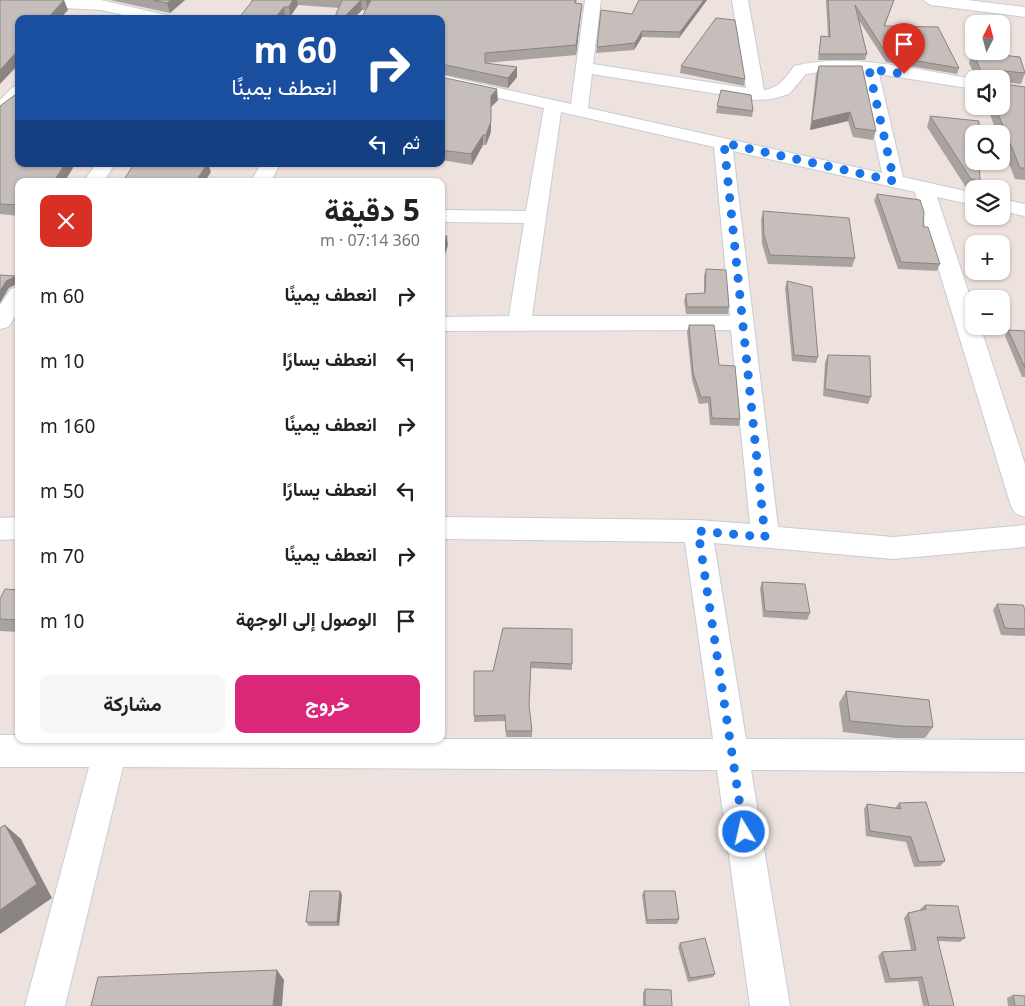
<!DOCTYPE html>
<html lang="ar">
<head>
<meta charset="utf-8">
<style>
  body { margin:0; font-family:"Noto Sans",Vazirmatn,sans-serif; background:#f6f6f6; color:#222; direction:rtl; height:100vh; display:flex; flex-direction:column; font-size:19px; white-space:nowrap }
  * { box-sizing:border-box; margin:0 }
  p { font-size:16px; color:#767676 }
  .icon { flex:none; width:28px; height:28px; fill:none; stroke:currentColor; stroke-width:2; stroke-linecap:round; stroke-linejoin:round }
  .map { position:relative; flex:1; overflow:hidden; direction:ltr }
  .details { position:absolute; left:15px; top:178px; width:430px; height:565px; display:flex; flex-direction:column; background:#fff; border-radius:10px; box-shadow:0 1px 4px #0004; direction:rtl }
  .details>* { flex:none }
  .banner { position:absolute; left:15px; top:15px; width:430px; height:152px; border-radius:10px; box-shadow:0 1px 4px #0004; direction:rtl; background:#1a4fa0; color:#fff; overflow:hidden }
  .needle { width:32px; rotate:6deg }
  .fabs { position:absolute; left:965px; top:15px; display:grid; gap:10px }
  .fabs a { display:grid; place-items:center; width:45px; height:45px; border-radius:10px; background:#fff; box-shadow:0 1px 4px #0004; font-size:25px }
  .pin { position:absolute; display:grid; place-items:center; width:42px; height:42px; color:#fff; margin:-51px -21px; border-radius:50% 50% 50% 0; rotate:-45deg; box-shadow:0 0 5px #0007 }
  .pin .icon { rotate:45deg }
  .me { position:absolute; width:55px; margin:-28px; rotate:351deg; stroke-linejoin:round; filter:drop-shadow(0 0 4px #0008) }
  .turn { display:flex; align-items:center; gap:18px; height:105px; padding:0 25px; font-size:22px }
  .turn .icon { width:65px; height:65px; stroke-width:2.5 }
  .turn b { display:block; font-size:35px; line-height:42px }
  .then { display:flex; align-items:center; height:48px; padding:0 25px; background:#0003; gap:10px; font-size:19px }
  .round { display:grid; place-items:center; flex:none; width:52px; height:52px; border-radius:10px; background:#f6f6f6 }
  .headline { display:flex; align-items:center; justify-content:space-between; height:85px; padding:0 25px }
  h1 { font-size:30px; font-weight:700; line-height:38px }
  .primary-button { display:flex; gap:10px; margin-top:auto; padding:10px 25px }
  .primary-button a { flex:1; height:58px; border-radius:10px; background:#db2777; color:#fff; font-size:20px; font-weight:700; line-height:58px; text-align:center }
  .primary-button a+a { background:#f6f6f6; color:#222 }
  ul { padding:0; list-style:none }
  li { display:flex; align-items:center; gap:15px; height:65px; padding:0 25px }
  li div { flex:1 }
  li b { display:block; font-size:19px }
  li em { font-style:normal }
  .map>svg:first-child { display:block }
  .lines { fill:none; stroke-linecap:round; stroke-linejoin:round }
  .minor-casing { stroke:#c6cdd4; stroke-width:2 }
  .minor { fill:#fff; fill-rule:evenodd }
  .wall { fill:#a9a3a0 }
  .shaded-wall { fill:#8a8582 }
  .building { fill:#c5beba; stroke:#8a8582 }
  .route { stroke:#1a73e8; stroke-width:9; stroke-dasharray:0 16.2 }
</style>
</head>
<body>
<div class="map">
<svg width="1025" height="1006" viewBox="0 0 1025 1006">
  <rect width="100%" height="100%" fill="#ede2de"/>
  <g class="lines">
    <g class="minor-casing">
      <g id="minor">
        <path d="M0,0H101L170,16L172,19H142L101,10L8,5Z"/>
        <path d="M585,0H601L593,64L746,88L732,0H748L764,90C779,88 786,78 794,66C852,52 916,70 974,79V89L879,74L903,177L974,193V205L937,197L974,309V326H980L1025,464V517L1015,513L1011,506L915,192L733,151L778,527L893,537L1025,525V547L893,559L714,543L746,739L1025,740V772L751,770L790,1006H750L717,770L123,767L65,1006H25L89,767H0V735H19V739H713L685,542L441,539V517L698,520L750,524L731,330L441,331V317L509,316L524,223L441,222V210L526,211L544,108L441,85V75L571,104ZM820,72L861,73L882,173L588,108L592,74L756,100L772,99L789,94L806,74ZM561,112L714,147L730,316H532Z"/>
        <path d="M923,0H967L1025,7V17L931,5Z"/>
        <path d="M19,86V101L6,114L0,115V100L13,87Z"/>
        <path d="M96,164H115L104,181H84Z"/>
        <path d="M261,164H280L271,181H251Z"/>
        <path d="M1001,199L1025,204V216L1001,211Z"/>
        <path d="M19,287V311L8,327L0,329V305L11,289Z"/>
        <path d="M19,517V539L0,540V518Z"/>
      </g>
    </g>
    <use href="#minor" class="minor"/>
  </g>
  <g class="wall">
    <path d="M110,0H185L170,13Z"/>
    <path d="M251,0H577L576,3L582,4L581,13L576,55L485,63L517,67V77L508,88L441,74V19L362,10L353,19H334L339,8L298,5L290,17L285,16L283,19H238L252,2Z"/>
    <path d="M707,0L679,38L642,37L634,50L596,53L597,47Z"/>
    <path d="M826,0H894L885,26L959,68L957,74L886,62L858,19L867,54L865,60H818L821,36L828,37Z"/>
    <path d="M973,52L1025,73L1021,84L1004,82V84L1025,87V180L1015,179L1001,144V134H997L987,106H1001V79H976L969,63Z"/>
    <path d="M681,66L745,79L744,86L680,73Z"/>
    <path d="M819,66L876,131L873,140L853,137L848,121L810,130L816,74Z"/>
    <path d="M441,77L498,100L491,107V132L486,145H483L472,165L441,160Z"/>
    <path d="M721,90L753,111L752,117L716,113Z"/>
    <path d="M0,106L19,164L73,168L19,181V216L0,214Z"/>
    <path d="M930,116L980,181L977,189H974V191L967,189L927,127Z"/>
    <path d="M877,194L923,227L940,264L937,271L898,269L874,200Z"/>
    <path d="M763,211L855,258L852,267L768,264L762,244L761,220Z"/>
    <path d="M706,269L729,307L728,314H686L684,301L686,294H704V276Z"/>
    <path d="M787,281L818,357L816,363L792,361L785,288Z"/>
    <path d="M689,325L719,365L740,419L739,426L710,425L708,403L699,404L692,380L687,332Z"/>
    <path d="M1008,330L1025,331V377H1022L1005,336Z"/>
    <path d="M828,355L871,397L868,404L823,396L825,362Z"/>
    <path d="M762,582L810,613L807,620L763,617L760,588Z"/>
    <path d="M19,590V632L0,631V599Z"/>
    <path d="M997,604L1025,610V636L1001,635L993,610Z"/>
    <path d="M503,628L572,664V670L531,668L529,705L532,731V737H506L505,721L474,722V716L493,671Z"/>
    <path d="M846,691L933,727L925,738H895L843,732L839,703Z"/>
    <path d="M899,803L945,861L940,866L914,867L906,842L866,836L864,809L867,804L895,808Z"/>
    <path d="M340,891L342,895L339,926H309L306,922Z"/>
    <path d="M644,891L679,919L677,924H646L642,895Z"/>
    <path d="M925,905L965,938L960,942L938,941L954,1006H923L918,981L885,983L878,956L882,952L911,950L904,918L908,913L921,910L920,909Z"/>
    <path d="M680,943L715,974L713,977L688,982L678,947Z"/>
    <path d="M645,989L672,1006H643V993Z"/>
    <path d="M1013,995L1025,1006H1008L1007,998Z"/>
  </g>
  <g class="shaded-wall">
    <path d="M64,0L68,10L60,19H47Z"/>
    <path d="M171,0H185L170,13L167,3Z"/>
    <path d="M293,0H297L298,5L290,17L289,7Z"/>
    <path d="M361,0L362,10L353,19H342Z"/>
    <path d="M366,0H372L368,4L367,10Z"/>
    <path d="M704,0H707L679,38L680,32Z"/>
    <path d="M582,4L581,13L576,55V45Z"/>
    <path d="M284,7L285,16L283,19H274Z"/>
    <path d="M642,31V37L634,50L635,43Z"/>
    <path d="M19,49V64L0,84V70Z"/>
    <path d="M517,67V77L508,88V78Z"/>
    <path d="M497,89L498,100L491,107V132L486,145V135L491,96Z"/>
    <path d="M850,112L848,121L810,130L812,121Z"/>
    <path d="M483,135V145L472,165L471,154Z"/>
    <path d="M65,164H72L73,168L65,181H54Z"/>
    <path d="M207,164H208L211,172L205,181H196Z"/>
    <path d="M447,236L448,245L441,267V255Z"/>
    <path d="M16,276L19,283L9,288L0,303V291L6,281Z"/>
    <path d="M5,825L21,839L52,898L0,934V910Z"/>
    <path d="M340,891L342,895L339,926L337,922Z"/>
    <path d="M277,970L284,980L282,1006H273Z"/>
  </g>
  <g class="building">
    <path d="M0,0H64L47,19H19V49L0,70Z"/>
    <path d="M153,0H171L167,3Z"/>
    <path d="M253,0H293L289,7H284L274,19H238Z"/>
    <path d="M342,0H366H361L342,19H334Z"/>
    <path d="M371,0H575V3L582,4L576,45L485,53V63L517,67L508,78L441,64V19H361Z"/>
    <path d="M639,0H704L680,32L642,31L635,43L597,47L601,10L632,14Z"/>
    <path d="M828,0H894L884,26L938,27L959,68L888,56L855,5L867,54H819L821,36L830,37Z"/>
    <path d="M716,18L735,20L745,79L681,66Z"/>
    <path d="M973,52L1020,57L1025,73L1004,71V84L1025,87V168H1020L995,106H1001V79H984Z"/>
    <path d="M819,66H862L876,131L855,128L850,112L812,121Z"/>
    <path d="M441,77L497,89L491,96V121L486,135H483L471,154L441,150Z"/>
    <path d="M721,90L751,95L753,111L717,106Z"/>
    <path d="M19,92V164H65L54,181H19V205L0,204V106Z"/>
    <path d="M930,116L979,121V134H974V161H979L980,181L971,179Z"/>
    <path d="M134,164H207L196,181H123Z"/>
    <path d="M877,194L920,200L924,212L923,227H928L940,264L901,262Z"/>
    <path d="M763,211L849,218L855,258L770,255L764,235Z"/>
    <path d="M441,236H447L441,255Z"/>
    <path d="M706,269L726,270L729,307H687L686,294L705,293Z"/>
    <path d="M0,275L16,276L6,281L0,291Z"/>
    <path d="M787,281L812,287L818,357L794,355Z"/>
    <path d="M689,325H714L719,365L735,366L740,419L712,418L710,397H701L693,373Z"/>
    <path d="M1008,330L1025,331V368Z"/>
    <path d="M828,355L870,356L871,397L825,389Z"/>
    <path d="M762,582L805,584L810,613L765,611Z"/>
    <path d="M5,589L19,590V620L0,619V599Z"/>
    <path d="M997,604L1023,605L1025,610V629L1005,628Z"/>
    <path d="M503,628L572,629V664L531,662L529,705L532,731H506L505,715L474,716V671H493Z"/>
    <path d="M846,691L929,700L933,727L902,726L850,721Z"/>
    <path d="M926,802L945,861L919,862L911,837L870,831L867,804L901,809L899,803Z"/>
    <path d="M5,825L37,884L0,910V828Z"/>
    <path d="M310,891H340L337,922H306Z"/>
    <path d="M644,891H675L679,919L647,920Z"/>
    <path d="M925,905L958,906L965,938L937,937L954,1006H929L922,977L890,979L882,952L916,950L908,913L926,909Z"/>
    <path d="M705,938L715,974L690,978L680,943Z"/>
    <path d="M277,970L273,1006H91L98,977Z"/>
    <path d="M645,989L671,990L672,1006H645Z"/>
    <path d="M1013,995L1025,996V1006H1015Z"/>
  </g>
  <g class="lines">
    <path class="route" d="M744,832L698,531L765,537L724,143L894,181L869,69L904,74"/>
  </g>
</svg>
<div class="fabs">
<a><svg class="needle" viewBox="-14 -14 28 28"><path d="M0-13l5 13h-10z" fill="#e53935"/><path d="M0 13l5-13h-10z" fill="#767676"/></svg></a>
<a><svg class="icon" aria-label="sound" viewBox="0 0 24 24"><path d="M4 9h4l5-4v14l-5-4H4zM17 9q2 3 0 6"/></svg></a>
<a><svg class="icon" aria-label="search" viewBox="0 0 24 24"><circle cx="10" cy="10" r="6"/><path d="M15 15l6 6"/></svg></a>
<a><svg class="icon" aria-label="layers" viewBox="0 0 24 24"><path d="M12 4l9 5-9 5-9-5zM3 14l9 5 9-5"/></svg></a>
<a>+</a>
<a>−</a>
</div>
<div class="pin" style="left:904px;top:74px;background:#d93025"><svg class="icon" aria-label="arrive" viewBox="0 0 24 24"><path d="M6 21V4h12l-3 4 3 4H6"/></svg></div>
<svg class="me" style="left:744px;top:832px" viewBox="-20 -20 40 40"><circle r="17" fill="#1a73e8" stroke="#fff" stroke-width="3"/><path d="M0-11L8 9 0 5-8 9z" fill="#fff"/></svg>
<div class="banner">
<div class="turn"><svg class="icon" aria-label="right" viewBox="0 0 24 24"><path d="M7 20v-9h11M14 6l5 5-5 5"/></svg><div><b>60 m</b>انعطف يمينًا</div></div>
<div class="then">ثم<svg class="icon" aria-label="left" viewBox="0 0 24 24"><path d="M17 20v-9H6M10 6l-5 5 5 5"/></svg></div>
</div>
<section class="details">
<div class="headline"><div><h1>5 دقيقة</h1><p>360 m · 07:14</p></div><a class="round" style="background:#d93025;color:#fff"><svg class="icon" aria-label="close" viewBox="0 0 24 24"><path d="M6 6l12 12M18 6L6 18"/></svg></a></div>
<ul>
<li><svg class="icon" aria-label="right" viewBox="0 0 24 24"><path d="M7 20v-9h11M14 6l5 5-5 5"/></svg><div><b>انعطف يمينًا</b></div><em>60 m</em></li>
<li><svg class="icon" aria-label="left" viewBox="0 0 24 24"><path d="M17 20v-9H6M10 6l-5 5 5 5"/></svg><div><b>انعطف يسارًا</b></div><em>10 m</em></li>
<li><svg class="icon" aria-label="right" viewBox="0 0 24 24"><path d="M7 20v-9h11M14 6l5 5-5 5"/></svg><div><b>انعطف يمينًا</b></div><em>160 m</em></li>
<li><svg class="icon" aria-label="left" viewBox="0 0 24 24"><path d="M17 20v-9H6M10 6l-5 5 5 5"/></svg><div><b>انعطف يسارًا</b></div><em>50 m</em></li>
<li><svg class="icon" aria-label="right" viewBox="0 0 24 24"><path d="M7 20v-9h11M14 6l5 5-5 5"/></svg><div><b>انعطف يمينًا</b></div><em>70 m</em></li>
<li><svg class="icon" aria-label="arrive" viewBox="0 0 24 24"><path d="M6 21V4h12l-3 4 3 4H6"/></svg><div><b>الوصول إلى الوجهة</b></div><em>10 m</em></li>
</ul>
<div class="primary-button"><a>خروج</a><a>مشاركة</a></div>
</section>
</div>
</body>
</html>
